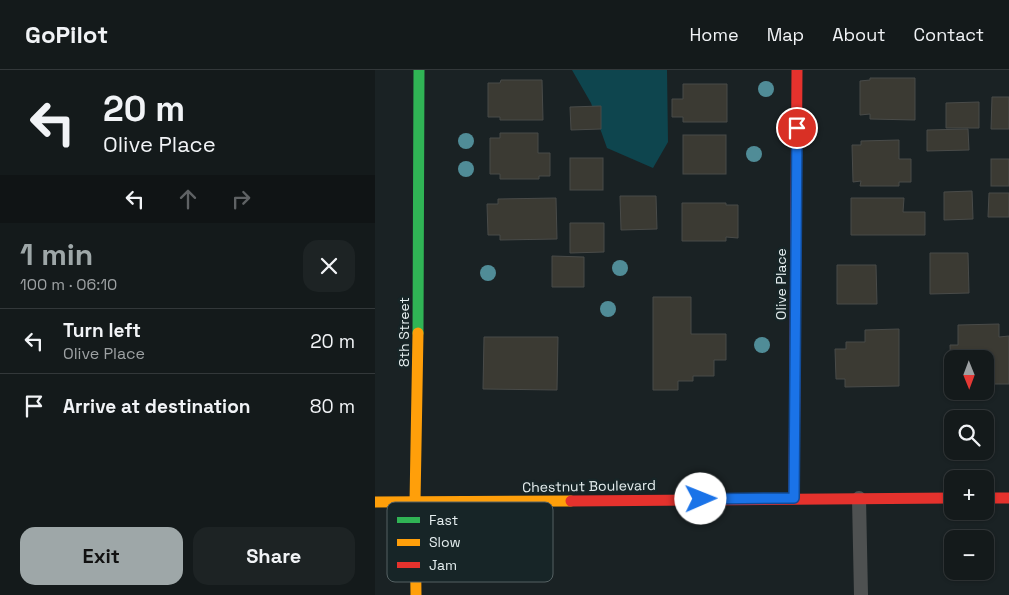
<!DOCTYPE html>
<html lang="en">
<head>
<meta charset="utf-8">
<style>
  body { margin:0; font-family:"Space Grotesk",sans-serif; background:#1d2324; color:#f1f3f6; height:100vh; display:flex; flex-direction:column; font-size:19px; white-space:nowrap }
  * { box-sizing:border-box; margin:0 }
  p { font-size:16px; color:#9da1a3 }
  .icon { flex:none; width:28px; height:28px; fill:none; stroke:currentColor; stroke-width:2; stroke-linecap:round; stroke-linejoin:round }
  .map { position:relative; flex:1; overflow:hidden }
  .details { display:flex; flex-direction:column; background:#141a1b; width:375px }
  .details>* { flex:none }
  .top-card { background:#141a1b; color:#f1f3f6; overflow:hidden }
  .needle { width:32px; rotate:179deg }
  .controls { position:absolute; left:569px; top:280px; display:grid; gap:10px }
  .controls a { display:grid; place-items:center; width:50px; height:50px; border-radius:10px; background:#141a1b; box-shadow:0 1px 4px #0004,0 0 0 1px #33383a; font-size:25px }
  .pin { position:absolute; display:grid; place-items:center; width:42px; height:42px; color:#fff; margin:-21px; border:2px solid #fff; border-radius:50%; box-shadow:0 1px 5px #0007 }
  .me { position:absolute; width:55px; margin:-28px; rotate:89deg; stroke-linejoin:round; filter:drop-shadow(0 0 4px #0008) }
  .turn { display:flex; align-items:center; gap:18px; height:105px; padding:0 20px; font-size:22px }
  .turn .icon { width:65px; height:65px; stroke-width:2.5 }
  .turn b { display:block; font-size:35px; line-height:42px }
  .lanes { display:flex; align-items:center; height:48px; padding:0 20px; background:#0003; justify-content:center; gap:25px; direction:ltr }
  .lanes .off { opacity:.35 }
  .round { display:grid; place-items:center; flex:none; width:52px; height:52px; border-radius:15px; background:#1d2324 }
  .summary { display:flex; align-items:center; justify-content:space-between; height:85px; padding:0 20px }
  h1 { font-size:30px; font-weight:700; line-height:38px; color:#9ea7a8 }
  .button { display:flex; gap:10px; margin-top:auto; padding:10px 20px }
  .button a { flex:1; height:58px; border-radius:15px; background:#9ea7a8; color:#111; font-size:20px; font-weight:700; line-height:58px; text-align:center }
  .button a+a { background:#1d2324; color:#f1f3f6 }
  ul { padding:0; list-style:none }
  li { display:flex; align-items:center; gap:15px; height:65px; padding:0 20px; border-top:1px solid #33383a }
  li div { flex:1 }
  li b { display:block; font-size:19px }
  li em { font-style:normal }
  header { display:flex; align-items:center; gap:30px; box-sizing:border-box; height:70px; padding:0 25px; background:#141a1b; border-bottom:1px solid #33383a }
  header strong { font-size:24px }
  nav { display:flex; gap:28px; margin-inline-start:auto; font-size:18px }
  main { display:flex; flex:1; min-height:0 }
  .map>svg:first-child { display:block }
  .green { fill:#0e454e }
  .building { fill:#3b3a33; stroke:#494b49 }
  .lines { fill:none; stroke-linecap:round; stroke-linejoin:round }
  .lane { stroke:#4e5151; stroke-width:14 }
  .fast { stroke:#30b455; stroke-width:11 }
  .slow { stroke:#ff9f0a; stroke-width:11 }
  .jam { stroke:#e5322d; stroke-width:11 }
  .tree { fill:#508c97 }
  .route-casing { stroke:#114b97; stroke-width:12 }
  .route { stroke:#1a73e8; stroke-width:9 }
  .labels { text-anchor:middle; stroke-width:5; stroke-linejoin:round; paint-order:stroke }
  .street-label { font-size:14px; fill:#e5eeef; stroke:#172527 }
  .key { fill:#172527; stroke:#556163; stroke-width:1 }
  .key-label { font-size:14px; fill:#e5eeef }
</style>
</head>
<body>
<header>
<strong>GoPilot</strong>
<nav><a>Home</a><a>Map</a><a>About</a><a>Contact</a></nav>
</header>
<main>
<section class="details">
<div class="top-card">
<div class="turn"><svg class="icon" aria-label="left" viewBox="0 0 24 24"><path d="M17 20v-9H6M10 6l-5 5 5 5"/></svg><div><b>20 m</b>Olive Place</div></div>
<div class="lanes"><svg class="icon" aria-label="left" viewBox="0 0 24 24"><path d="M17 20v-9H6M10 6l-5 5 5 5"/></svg><svg class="icon off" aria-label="ahead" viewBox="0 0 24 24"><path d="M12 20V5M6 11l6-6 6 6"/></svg><svg class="icon off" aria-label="right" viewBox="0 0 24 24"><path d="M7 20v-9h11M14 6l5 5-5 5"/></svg></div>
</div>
<div class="summary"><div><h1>1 min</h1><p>100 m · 06:10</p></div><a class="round"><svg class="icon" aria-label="close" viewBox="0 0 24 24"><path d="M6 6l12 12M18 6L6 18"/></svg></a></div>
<ul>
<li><svg class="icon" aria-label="left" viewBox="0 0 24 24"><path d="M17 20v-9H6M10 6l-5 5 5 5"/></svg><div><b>Turn left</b><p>Olive Place</p></div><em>20 m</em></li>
<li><svg class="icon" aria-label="arrive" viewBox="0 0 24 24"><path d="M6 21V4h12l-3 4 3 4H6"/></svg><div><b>Arrive at destination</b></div><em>80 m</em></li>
</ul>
<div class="button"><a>Exit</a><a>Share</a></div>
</section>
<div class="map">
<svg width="634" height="525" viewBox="0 0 634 525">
  <rect width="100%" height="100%" fill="#1a2224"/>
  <path class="green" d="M197,0H292L293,72L278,98L232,78L216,33Z"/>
  <g class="building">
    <path d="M495,8H540V50L495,49V44L485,45V11L495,10Z"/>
    <path d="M126,10H167L168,50H125V47H113V13H125Z"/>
    <path d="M308,14H352V52H308V47H297V29H308Z"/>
    <path d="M617,27H634V59H616Z"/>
    <path d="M604,32V58H571V33Z"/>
    <path d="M226,36V59L196,60L195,37Z"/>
    <path d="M593,59L594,80L552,81V60Z"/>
    <path d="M125,63H163V83H175V106H164V109H125V104H115V68H125Z"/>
    <rect x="308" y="65" width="43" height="39"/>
    <path d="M524,70V89H536V112H524V116H485L486,111L478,112L477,75H486V71Z"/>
    <rect x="195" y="88" width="33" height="32"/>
    <rect x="616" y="89" width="18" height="27"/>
    <path d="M597,121L598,149L569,150V122Z"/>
    <path d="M614,123H634V147H613Z"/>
    <path d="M245,126H281L282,159L246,160Z"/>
    <path d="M181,128L182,169L125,170V165H113L112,134H123V129Z"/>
    <path d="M476,128H529L528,142H550V165H476Z"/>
    <path d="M307,133H351V135H363V168L351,167V171H307Z"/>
    <path d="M195,153H229V182L195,183Z"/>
    <path d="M555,183H593L594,223L555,224Z"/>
    <path d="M177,186L209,187V217H177Z"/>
    <path d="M462,195H501L502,234H462Z"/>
    <path d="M278,227H316V264H351V290H339V306H318V311H303V320H278Z"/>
    <path d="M624,254V267L634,266V314H610V289H578V305H576L575,275H583V255Z"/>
    <path d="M524,259V316L470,317V309H461L460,279H471V272H490V260Z"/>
    <path d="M109,267H183L182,320L108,319Z"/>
  </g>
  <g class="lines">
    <path class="lane" d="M484,428L486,525"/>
    <path class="fast" d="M43,263L44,0"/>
    <g class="slow">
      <path d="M0,432L196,431"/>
      <path d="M41,525L40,432L43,263"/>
    </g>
    <g class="jam">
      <path d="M419,428L422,0"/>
      <path d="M610,428H634"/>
      <path d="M196,431L578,428"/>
    </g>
  </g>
  <g class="tree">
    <circle cx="391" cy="19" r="8"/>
    <circle cx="91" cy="71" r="8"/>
    <circle cx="379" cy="84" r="8"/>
    <circle cx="91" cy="99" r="8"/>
    <circle cx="245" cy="198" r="8"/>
    <circle cx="113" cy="203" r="8"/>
    <circle cx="233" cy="239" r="8"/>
    <circle cx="387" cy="275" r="8"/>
  </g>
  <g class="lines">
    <g class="route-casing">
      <path id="route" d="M326,429L419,428L422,58"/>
    </g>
    <use href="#route" class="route"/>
  </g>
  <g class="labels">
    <g class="street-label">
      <text transform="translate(406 214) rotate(-90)" y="5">Olive Place</text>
      <text transform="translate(29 262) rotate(-90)" y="5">8th Street</text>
      <text transform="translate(214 416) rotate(-1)" y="5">Chestnut Boulevard</text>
    </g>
  </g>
  <rect x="12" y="432" width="166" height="80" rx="8" class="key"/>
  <rect x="22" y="447" width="23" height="6" fill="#30b455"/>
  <rect x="22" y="469" width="23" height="7" fill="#ff9f0a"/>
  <rect x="22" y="492" width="23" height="6" fill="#e5322d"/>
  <g class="key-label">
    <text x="54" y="455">Fast</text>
    <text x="54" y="477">Slow</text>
    <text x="54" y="500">Jam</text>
  </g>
</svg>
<div class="controls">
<a><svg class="needle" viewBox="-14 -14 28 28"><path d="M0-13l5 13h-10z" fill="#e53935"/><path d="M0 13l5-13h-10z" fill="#9da1a3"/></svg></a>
<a><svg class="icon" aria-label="search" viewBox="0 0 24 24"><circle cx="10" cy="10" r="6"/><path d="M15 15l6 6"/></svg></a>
<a>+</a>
<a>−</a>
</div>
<div class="pin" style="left:422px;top:58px;background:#d93025"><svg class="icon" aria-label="arrive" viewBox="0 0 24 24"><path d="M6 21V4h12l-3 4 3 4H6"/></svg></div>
<svg class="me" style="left:326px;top:429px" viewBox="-20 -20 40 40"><circle r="19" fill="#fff"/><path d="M0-13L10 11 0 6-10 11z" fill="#1a73e8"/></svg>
</div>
</main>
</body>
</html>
